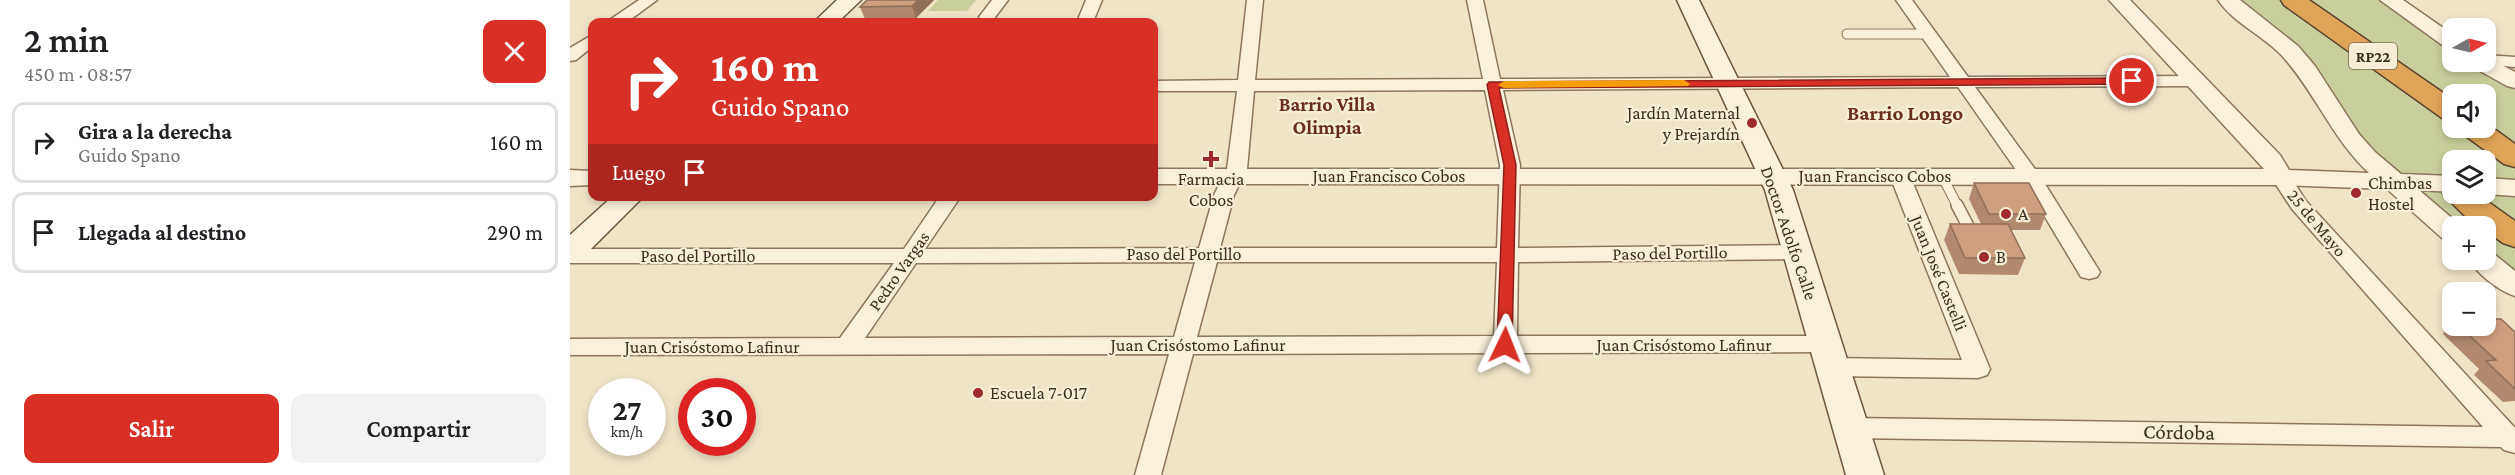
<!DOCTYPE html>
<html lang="es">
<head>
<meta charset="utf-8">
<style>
  body { margin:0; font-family:"Crimson Pro",serif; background:#f2f2f2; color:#202124; height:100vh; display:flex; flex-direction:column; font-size:22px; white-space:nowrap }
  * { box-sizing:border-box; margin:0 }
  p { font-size:20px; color:#757577 }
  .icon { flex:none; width:33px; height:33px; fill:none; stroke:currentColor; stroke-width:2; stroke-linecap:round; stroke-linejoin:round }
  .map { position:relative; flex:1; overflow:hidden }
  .sheet { display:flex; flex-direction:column; background:#fff; width:570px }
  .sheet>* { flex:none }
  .hud { position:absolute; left:18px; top:18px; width:570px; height:183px; border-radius:12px; box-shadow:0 3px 9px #0003; background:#d93025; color:#fff; overflow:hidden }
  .needle { width:39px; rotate:82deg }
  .tools { position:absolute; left:1872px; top:18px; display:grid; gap:12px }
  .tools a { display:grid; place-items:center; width:54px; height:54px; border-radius:12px; background:#fff; box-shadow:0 3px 9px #0003; font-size:30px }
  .speed { position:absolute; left:18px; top:378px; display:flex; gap:12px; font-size:30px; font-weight:700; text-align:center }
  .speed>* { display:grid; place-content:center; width:78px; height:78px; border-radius:50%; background:#fff; box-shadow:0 3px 9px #0003; line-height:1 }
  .speed small { font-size:15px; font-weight:400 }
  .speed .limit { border:9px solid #d22; background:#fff; color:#111 }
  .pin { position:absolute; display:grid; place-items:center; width:51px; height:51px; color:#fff; margin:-26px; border:3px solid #fff; border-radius:50%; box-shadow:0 2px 6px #0007 }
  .me { position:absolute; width:66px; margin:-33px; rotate:2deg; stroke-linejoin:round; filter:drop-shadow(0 0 4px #0008) }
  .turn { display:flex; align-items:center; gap:21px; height:126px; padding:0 24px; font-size:27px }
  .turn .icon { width:78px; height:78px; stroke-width:2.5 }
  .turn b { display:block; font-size:42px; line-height:51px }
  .then { display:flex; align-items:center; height:57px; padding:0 24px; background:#0003; gap:12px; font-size:22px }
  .round { display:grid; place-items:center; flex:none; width:63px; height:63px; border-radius:12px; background:#f2f2f2 }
  .headline { display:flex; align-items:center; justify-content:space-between; height:102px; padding:0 24px }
  h1 { font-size:36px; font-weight:600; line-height:45px }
  .primary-button { display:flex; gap:12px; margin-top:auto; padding:12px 24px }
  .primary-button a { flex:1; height:69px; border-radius:12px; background:#d93025; color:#fff; font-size:24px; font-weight:600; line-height:69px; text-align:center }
  .primary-button a+a { background:#f2f2f2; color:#202124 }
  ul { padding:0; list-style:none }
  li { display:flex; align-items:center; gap:18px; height:81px; margin:0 12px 9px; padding:0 12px; border:3px solid #e0e0e0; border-radius:12px }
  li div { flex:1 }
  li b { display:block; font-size:22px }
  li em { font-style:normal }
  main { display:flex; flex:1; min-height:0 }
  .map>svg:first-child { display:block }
  .green { fill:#c9cf9b; fill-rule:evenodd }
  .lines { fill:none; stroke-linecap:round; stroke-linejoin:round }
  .service-far1-casing { stroke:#8d765c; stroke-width:11 }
  .service-casing { stroke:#8d765c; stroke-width:14 }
  .minor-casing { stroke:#8d765c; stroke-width:3 }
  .tertiary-casing { stroke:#8d765c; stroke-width:3 }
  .secondary-casing { stroke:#6f573f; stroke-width:3 }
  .motorway-casing { stroke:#5b4430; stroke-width:3 }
  .service-far1 { stroke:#faf1dc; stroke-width:9 }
  .service { stroke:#faf1dc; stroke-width:11 }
  .minor { fill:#faf1dc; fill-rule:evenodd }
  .tertiary { fill:#faf1dc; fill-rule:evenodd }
  .secondary { fill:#faf1dc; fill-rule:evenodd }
  .motorway { fill:#e0a458; fill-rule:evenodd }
  .wall { fill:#b2896c }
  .shaded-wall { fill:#916f58 }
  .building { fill:#cf9f7d; stroke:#916f58; stroke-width:1.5 }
  .route { fill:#d93025; stroke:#8d1f18; stroke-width:1.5 }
  .slow { fill:#f59e0b }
  .poi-dot { fill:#9e2a2b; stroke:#f7eed8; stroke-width:2 }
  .labels { text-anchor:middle; stroke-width:4.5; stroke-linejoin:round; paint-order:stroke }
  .shield { fill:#f7eed8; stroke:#756857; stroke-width:1.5 }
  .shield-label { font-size:16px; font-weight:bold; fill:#3d2e20 }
  .poi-label { font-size:18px; fill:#3d2e20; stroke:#f7eed8; text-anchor:start }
  .street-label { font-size:18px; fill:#3d2e20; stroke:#f7eed8 }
  .neighbourhood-label { font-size:20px; font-weight:bold; fill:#6b2e1e; stroke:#f7eed8 }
  .quarter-label { font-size:21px; font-weight:bold; fill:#6b2e1e; stroke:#f7eed8 }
  .near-street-label { font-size:21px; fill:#3d2e20; stroke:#f7eed8 }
</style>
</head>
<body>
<main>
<section class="sheet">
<div class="headline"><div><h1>2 min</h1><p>450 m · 08:57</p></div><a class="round" style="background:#d93025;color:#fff"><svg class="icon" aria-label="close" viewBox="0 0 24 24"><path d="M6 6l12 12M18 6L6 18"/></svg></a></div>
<ul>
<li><svg class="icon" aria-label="right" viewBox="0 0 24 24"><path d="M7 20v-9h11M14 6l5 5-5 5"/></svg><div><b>Gira a la derecha</b><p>Guido Spano</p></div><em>160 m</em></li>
<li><svg class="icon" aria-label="arrive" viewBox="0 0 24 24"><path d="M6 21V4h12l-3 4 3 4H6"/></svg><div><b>Llegada al destino</b></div><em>290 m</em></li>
</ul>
<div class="primary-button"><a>Salir</a><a>Compartir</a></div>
</section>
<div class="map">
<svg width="1945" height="475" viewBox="0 0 1945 475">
  <rect width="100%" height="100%" fill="#f0e4c8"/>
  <g class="green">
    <path d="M368,0H406L397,11H358Z"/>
    <path d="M1669,0H1812L1882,49V62H1900L1945,88V274L1916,250V226H1886L1836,185L1785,137L1725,43ZM1882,94H1916V128H1882ZM1882,160H1916V194H1882Z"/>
  </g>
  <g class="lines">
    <g class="service-far1-casing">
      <g id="service-far1">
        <path d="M1277,34H1358"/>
        <path d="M1372,176L1388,207"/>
      </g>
    </g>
    <g class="service-casing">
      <path id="service" d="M1387,205L1398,226"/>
    </g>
    <g class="minor-casing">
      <g id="minor">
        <path d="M69,0H87L57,22H39L41,19Z"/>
        <path d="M422,0H438L423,20H411L409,17Z"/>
        <path d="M516,0H532L523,22H507Z"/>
        <path d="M677,0H693L685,80L913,79L897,0H913L930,79L1380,77L1326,0H1342L1398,77L1626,76L1632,77L1635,81L1632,85L1626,86L1405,87L1470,176L1530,272L1527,277L1519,279L1511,277L1451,177L1388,87L933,90L950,165L948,248L1228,245L1236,247L1239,252L1236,257L1228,259L948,262L947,336H1255L1263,338L1267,344L1263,350L1255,352L623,354L591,475H565L599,354L0,355V339L270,338L324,263H0V249H334L370,196H391L355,249L629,248L644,195L657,169L667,91H584V81L668,80ZM915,90L930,165L927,248H650L664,195L677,169L684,91ZM625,262L604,337L295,338L346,263ZM647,262H927L924,336L627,337Z"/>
        <path d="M22,35V47L6,60L0,61V48Z"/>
        <path d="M1916,55L1945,57V67L1910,64L1909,62H1916Z"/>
        <path d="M1330,170L1337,172L1340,176L1420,369L1417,375L1408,378L1262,376L1254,373L1250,367L1254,361L1262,358L1392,360L1320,176L1323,172Z"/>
        <path d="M1711,171L1718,173L1736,201L1945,428V453L1934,450L1931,447L1280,438L1271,435L1267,428L1271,421L1280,418L1913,427L1722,209L1701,177L1704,173Z"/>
      </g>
    </g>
    <g class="tertiary-casing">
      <g id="tertiary">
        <path d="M1539,0H1560L1710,155L1719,170L1799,173C1763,140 1746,94 1714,58C1695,36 1664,24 1648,0H1670L1728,46L1745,66L1789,134L1805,152L1831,174L1882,176V192L1849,190L1891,226H1882V241L1873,239L1817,189L1711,185L584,184V169H1694Z"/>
        <path d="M1810,0H1833L1882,34V49L1875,47Z"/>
        <path d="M1916,57L1945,72V88L1937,86L1903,67L1900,62H1916Z"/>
        <path d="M0,170L22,171V185L0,186Z"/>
        <path d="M1916,178L1945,180V196L1915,194Z"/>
        <path d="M1916,251L1924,254L1945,271V296C1929,291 1907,274 1900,260H1916Z"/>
      </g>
    </g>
    <g class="secondary-casing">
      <g id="secondary">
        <path d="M267,0H291L268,22H244Z"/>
        <path d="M1107,0H1129L1223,190L1314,475H1276L1195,190Z"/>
        <path d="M43,196H74L11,259L0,262V235Z"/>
      </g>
    </g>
    <g class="motorway-casing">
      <g id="motorway">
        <path d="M1711,0H1739L1882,99V120L1872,118L1714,5Z"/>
        <path d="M1916,123L1945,144V167L1934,164L1893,134L1888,128H1916Z"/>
        <path d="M1882,186V194H1907L1945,221V247L1933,243L1916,231V226H1909L1897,218L1873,194L1878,187Z"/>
      </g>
    </g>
    <use href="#service-far1" class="service-far1"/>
    <use href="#service" class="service"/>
    <use href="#minor" class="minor"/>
    <use href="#tertiary" class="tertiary"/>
    <use href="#secondary" class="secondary"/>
    <use href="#motorway" class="motorway"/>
  </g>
  <g class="wall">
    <path d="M297,0H364L346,18L295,19L290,7Z"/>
    <path d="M1404,183L1476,214L1470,230H1440L1455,258L1448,275L1389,274L1374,240L1380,224H1411L1399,199Z"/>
    <path d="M1882,322V326H1916L1945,332V401L1933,402L1904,375L1909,369L1873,334Z"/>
  </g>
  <path class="shaded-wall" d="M348,0H364L346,18L342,6Z"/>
  <g class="building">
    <path d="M297,0H348L342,6L290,7Z"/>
    <path d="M1404,183H1459L1476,214H1419Z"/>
    <path d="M1380,224H1438L1455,258H1395Z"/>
    <path d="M1916,319H1931L1945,332V389L1916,361L1926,360L1889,326H1916Z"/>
  </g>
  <path class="route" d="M1562,78L1566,79V84L929,88L946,165L942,345L940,349H929L927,345L934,165L917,85L919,82Z"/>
  <path class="slow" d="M1114,80L1120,84L1118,86L934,88L928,85L934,81Z"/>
  <g class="poi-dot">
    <circle cx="1182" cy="123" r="6"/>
    <path d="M638 150h6v6h6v6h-6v6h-6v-6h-6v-6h6z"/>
    <circle cx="1786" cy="193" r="6"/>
    <circle cx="1436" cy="214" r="6"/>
    <circle cx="1414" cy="257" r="6"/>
    <circle cx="408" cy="393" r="6"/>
  </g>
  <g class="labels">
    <rect class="shield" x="1779" y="43" width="48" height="26" rx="4.5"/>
    <g class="shield-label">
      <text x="1803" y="62">RP22</text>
    </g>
    <g class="poi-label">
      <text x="1170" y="119" text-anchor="end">Jardín Maternal<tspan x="1170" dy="21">y Prejardín</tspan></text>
      <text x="641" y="185" text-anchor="middle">Farmacia<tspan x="641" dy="21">Cobos</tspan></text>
      <text x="1798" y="189">Chimbas<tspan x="1798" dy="21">Hostel</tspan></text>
      <text x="1448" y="220">A</text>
      <text x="1426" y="263">B</text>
      <text x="420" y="399">Escuela 7-017</text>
    </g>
    <g class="street-label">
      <text x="819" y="182">Juan Francisco Cobos</text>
      <text x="1305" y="182">Juan Francisco Cobos</text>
      <text transform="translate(1747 223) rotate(50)" y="6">25 de Mayo</text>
      <text transform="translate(1219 233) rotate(71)" y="6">Doctor Adolfo Calle</text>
      <text transform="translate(1100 253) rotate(-1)" y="6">Paso del Portillo</text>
      <text x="614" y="260">Paso del Portillo</text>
      <text x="128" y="262">Paso del Portillo</text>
      <text transform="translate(329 271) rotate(-55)" y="6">Pedro Vargas</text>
      <text transform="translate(1369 273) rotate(68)" y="6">Juan José Castelli</text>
      <text x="628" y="351">Juan Crisóstomo Lafinur</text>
      <text x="1114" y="351">Juan Crisóstomo Lafinur</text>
      <text x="142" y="353">Juan Crisóstomo Lafinur</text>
    </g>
    <g class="neighbourhood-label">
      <text x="757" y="111">Barrio Villa<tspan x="757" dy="23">Olimpia</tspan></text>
    </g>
    <g class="quarter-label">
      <text x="1335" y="120">Barrio Longo</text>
    </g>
    <g class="near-street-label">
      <text transform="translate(1609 432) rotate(1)" y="7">Córdoba</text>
    </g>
  </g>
</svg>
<div class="tools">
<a><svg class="needle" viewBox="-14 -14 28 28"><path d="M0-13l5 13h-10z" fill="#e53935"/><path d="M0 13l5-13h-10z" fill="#757577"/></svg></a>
<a><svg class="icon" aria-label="sound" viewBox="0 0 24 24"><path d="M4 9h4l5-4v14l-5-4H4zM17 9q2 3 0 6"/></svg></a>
<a><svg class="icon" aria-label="layers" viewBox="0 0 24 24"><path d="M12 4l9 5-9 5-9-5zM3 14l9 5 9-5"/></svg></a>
<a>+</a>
<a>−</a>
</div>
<div class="speed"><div>27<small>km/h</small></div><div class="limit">30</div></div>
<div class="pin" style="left:1562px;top:81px;background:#d93025"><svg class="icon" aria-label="arrive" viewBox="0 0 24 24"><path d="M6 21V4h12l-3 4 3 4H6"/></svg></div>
<svg class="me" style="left:935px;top:345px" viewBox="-20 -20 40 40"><path d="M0-17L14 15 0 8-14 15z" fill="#d93025" stroke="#fff" stroke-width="4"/></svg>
<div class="hud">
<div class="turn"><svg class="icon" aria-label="right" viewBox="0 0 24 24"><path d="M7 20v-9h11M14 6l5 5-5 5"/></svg><div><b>160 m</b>Guido Spano</div></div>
<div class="then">Luego<svg class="icon" aria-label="arrive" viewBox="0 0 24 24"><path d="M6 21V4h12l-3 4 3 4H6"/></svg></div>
</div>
</div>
</main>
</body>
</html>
